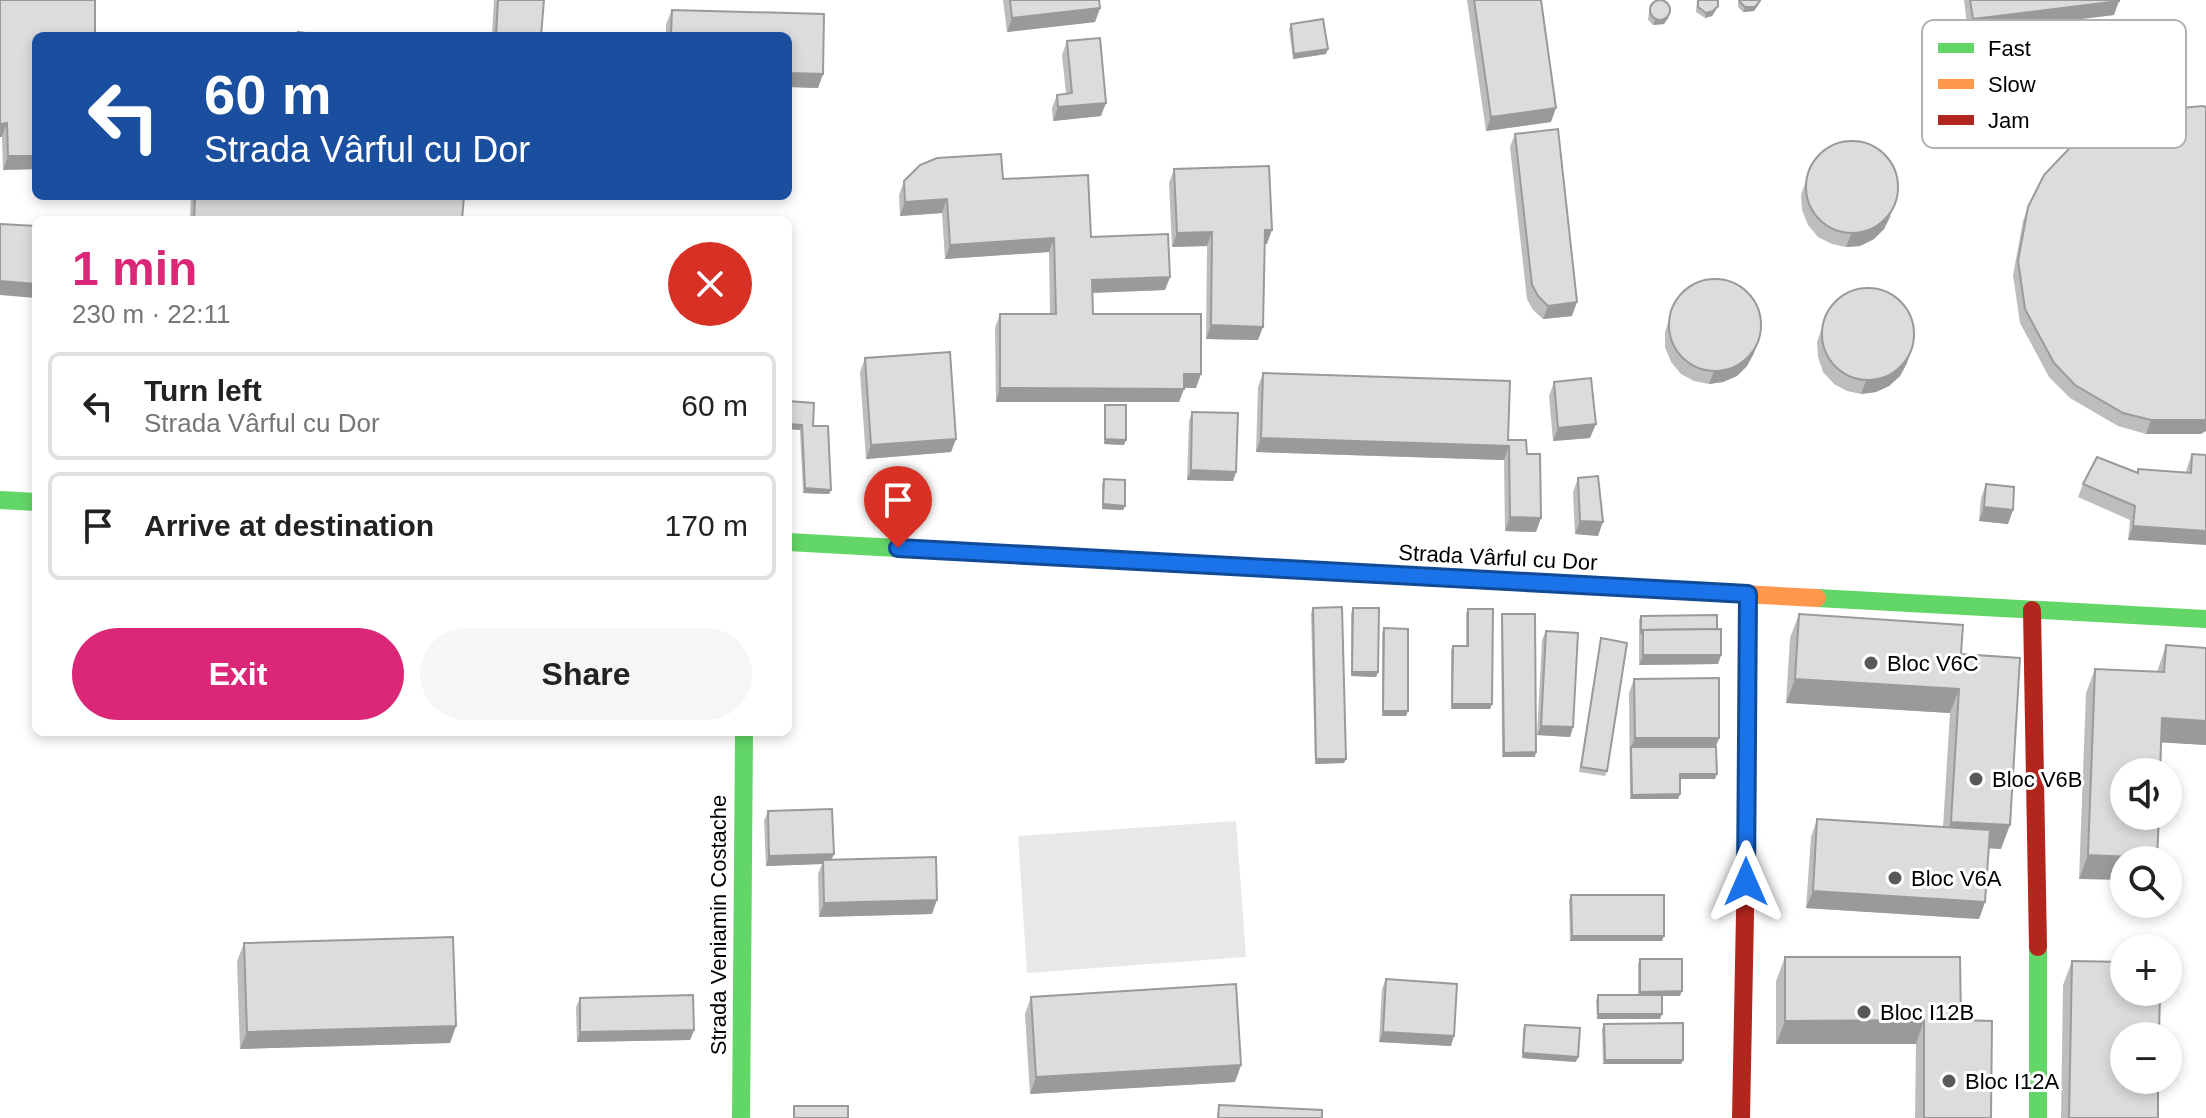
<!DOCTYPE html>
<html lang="en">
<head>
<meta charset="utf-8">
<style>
  body { margin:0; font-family:Helvetica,sans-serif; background:#f6f6f6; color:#222; height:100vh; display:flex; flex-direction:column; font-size:30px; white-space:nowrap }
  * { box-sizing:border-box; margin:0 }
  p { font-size:26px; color:#767676 }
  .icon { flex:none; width:44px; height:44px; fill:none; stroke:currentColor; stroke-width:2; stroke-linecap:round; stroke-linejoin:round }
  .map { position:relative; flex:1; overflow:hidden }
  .details { position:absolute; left:32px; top:216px; width:760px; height:520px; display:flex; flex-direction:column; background:#fff; border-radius:12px; box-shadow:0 4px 12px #0003 }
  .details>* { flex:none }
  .hud { position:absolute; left:32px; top:32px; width:760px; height:168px; border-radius:12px; box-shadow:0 4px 12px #0003; background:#1a4fa0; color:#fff; overflow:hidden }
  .fabs { position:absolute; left:2110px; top:758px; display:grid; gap:16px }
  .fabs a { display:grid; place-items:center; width:72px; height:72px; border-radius:50%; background:#fff; box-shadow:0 4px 12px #0003; font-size:40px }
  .pin { position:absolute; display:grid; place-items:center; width:68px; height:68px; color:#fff; margin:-82px -34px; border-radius:50% 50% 50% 0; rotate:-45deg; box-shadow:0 0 8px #0007 }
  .pin .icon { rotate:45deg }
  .me { position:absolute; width:88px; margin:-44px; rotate:0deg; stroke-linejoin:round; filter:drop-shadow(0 0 6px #0008) }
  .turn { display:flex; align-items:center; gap:28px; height:168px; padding:0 40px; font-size:36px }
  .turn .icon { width:104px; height:104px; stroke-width:2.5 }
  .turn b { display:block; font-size:56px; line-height:68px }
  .round { display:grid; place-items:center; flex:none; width:84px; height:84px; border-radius:42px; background:#f6f6f6 }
  .headline { display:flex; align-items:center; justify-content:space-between; height:136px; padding:0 40px }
  h1 { font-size:48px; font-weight:700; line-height:60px; color:#db2777 }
  .primary-button { display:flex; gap:16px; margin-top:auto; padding:16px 40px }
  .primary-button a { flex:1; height:92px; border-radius:48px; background:#db2777; color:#fff; font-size:32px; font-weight:700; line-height:92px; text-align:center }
  .primary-button a+a { background:#f6f6f6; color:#222 }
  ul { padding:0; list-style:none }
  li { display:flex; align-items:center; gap:24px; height:108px; margin:0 16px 12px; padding:0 24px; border:4px solid #e0e0e0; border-radius:12px }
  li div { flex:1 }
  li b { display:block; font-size:30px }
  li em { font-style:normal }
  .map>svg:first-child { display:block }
  .green { fill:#e8e8e8 }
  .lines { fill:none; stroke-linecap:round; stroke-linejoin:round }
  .fast { stroke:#63d668; stroke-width:18 }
  .slow { stroke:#ff974d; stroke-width:18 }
  .jam { stroke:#b3261e; stroke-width:18 }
  .wall { fill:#bdbdbd }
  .shaded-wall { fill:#9a9a9a }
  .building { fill:#dcdcdc; stroke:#9a9a9a; stroke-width:2 }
  .route-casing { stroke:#114b97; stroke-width:20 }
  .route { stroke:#1a73e8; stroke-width:14 }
  .poi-dot { fill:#595959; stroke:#fff; stroke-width:3 }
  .labels { text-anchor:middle; stroke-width:6; stroke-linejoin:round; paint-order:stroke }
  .street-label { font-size:22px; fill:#000; stroke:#fff }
  .poi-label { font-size:22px; fill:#000; stroke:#fff; text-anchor:start }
  .key { fill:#fff; stroke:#b2b2b2; stroke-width:2 }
  .key-label { font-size:22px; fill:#000 }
</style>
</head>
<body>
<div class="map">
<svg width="2206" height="1118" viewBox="0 0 2206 1118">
  <rect width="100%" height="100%" fill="#fff"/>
  <path class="green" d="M1236,821L1246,957L1027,973L1018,836Z"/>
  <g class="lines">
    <g class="fast">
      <path d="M0,500L36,502"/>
      <path d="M788,542L1277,569"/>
      <path d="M1817,598L2206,619"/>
      <path d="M1747,812L1748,594"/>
      <path d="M2038,947V1118"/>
      <path d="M741,1118L744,732"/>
    </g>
    <path class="slow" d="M1277,569L1817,598"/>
    <g class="jam">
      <path d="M2032,610L2038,947"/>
      <path d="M1741,1118L1747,812"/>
    </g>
  </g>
  <g class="wall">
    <path d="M494,0H544L541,36H492Z"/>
    <path d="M1003,0H1099L1100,8L1095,22L1007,32Z"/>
    <path d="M1467,0H1541L1551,122L1486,131Z"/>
    <path d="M1697,0H1718L1716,10L1712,16L1705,18L1696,12Z"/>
    <path d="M1738,0H1760L1758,6L1754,11L1743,12L1738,7Z"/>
    <path d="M1964,0H2119L2114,15L1968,33Z"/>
    <path d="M1650,4L1669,18L1664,24L1653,25L1648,20Z"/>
    <path d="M672,10L824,14L823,74L818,88L788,87V36H666V24Z"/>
    <path d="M1291,24L1326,54L1293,59L1289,29Z"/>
    <path d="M36,36V169L3,170L2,137Z"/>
    <path d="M1067,41L1101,116L1053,121L1052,108L1057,95L1066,93L1062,55Z"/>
    <path d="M1980,90L2044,134L1981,143L1975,103Z"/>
    <path d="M1515,134L1572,316L1543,319L1533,310L1527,299L1510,147Z"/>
    <path d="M1811,166L1891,216L1884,229L1874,239L1860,246L1846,247L1832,244L1818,237L1808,225L1802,210L1801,195Z"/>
    <path d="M1174,169L1267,244H1265L1258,340L1206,339L1207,246L1172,247L1169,183Z"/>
    <path d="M1003,179L1091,237L1170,277L1165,290L1092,293L1093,314L1196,388H1184L1179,402H996L995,328L1000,314H1050L1049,252L945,259L942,213L900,216L899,195L904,181Z"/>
    <path d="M191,196H464L462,220H190Z"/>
    <path d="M2028,207L2201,434H2146L2118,426L2070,398L2049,377L2020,323L2013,275L2023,221Z"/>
    <path d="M1674,303L1754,353L1747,366L1737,376L1723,382L1709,384L1694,381L1681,374L1671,362L1665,347V332Z"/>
    <path d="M1827,313L1907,363L1900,376L1889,386L1876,392L1861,394L1847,391L1834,384L1823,372L1818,357L1817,342Z"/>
    <path d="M865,358L956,439L951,452L866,459L860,372Z"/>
    <path d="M1263,373L1508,440L1527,454L1541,518L1536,532L1505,531L1504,460L1256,452L1258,387Z"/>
    <path d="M1554,382L1590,438L1553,441L1549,396Z"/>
    <path d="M788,401L813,426L831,490L829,494L803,493L800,430L788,429Z"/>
    <path d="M1105,405L1124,445L1104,444V410Z"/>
    <path d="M1192,412L1236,472L1233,481L1187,480L1189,421Z"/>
    <path d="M2192,454L2206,455L2128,540L2130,520L2078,497L2083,484L2137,473L2138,469L2186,472L2187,468Z"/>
    <path d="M1578,478L1598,536L1575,534L1573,492Z"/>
    <path d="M1104,479L1125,506L1123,510L1102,509V484Z"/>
    <path d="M1986,484L2013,510L2008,524L1979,521L1981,498Z"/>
    <path d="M1313,608L1346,759L1344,763L1315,764L1311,613Z"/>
    <path d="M1353,608L1378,672L1376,677L1351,676V613Z"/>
    <path d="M1468,609L1492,704L1490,709H1451V650L1453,646H1466V613Z"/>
    <path d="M1502,614L1535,757H1502L1501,619Z"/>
    <path d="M1799,614L1961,654L2001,849L1988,848L1985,902L1979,919L1806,908L1811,837L1817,819L1943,827L1950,713L1786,703L1790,638Z"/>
    <path d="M1641,616L1717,629L1721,655L1718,664L1639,665V620Z"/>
    <path d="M1384,628L1406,716H1382V633Z"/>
    <path d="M1546,631L1573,727L1570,737L1537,735L1542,640Z"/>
    <path d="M1601,638L1607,771L1605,776L1579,772Z"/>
    <path d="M2166,645L2206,648V745L2161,742L2079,879L2086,693L2095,669L2157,672Z"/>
    <path d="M1634,679L1719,738L1716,747L1715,779H1680V794L1678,799H1630L1629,693Z"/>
    <path d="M768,811L832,860L932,914L819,917L818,874L822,864L766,866L764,821Z"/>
    <path d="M1571,895L1662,941H1570L1569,900Z"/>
    <path d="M244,943L456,1026L450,1043L240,1049L237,961Z"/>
    <path d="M1785,957L1961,1020L1991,1118H1915L1916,1044H1776V981Z"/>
    <path d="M1640,959L1680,996H1662L1660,1019H1597L1596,1000L1598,995H1638V964Z"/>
    <path d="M2072,961L2158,1118H2061L2063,985Z"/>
    <path d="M1386,979L1451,1046L1379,1042L1382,989Z"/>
    <path d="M1031,997L1241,1065L1235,1082L1030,1094L1025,1014Z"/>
    <path d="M580,998L694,1030L690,1040L577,1042L576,1007Z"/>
    <path d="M1604,1024L1683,1060L1681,1064H1603L1602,1029Z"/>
    <path d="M1525,1025L1576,1062L1522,1058L1523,1029Z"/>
  </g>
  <g class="shaded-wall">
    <path d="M1760,1L1754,11L1743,12L1745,7Z"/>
    <path d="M2119,1L2114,15L1968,33L1973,19Z"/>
    <path d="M1718,6L1712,16L1705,18L1706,13Z"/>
    <path d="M1100,8L1095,22L1007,32L1012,18Z"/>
    <path d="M1670,13L1664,24L1653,25L1655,20Z"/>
    <path d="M1328,49L1326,54L1293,59L1294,54Z"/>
    <path d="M788,73L823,74L818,88L788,87Z"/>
    <path d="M1106,103L1101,116L1053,121L1058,107Z"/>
    <path d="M1556,108L1551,122L1486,131L1491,117Z"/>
    <path d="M2049,120L2044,134L1981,143L1986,129Z"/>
    <path d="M7,123L2,137H0V124Z"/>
    <path d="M8,156H36V169L3,170Z"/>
    <path d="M947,199L942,213L900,216L905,202Z"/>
    <path d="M1896,202L1884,229L1874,239L1860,246L1846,247L1851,234Z"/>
    <path d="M1265,230H1272L1267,244H1260Z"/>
    <path d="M1212,232L1207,246L1172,247L1177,233Z"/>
    <path d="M1054,238L1049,252L945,259L950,245Z"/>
    <path d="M1170,277L1165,290L1087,293L1092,280Z"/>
    <path d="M0,281L36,284V298L0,295Z"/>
    <path d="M1577,302L1572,316L1543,319L1548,306Z"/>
    <path d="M1211,325L1263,327L1258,340L1206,339Z"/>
    <path d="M1759,339L1754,353L1747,366L1737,376L1723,382L1709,384L1714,371Z"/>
    <path d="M1912,349L1907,363L1900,376L1889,386L1876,392L1861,394L1866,381Z"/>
    <path d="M1184,374H1201L1196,388H1179Z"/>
    <path d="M1000,388L1184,389L1179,402H996Z"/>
    <path d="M2151,420H2206V431L2201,434H2146Z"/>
    <path d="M788,424L802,425L800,430L788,429Z"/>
    <path d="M1596,424L1590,438L1553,441L1558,428Z"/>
    <path d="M1261,438L1509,446L1504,460L1256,452Z"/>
    <path d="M956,439L951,452L866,459L871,445Z"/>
    <path d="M1105,439L1126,440L1124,445L1104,444Z"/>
    <path d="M1191,470L1236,472L1233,481L1187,480Z"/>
    <path d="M805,488L831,490L829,494L803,493Z"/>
    <path d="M1103,504L1125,506L1123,510L1102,509Z"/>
    <path d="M1984,507L2013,510L2008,524L1979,521Z"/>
    <path d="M1510,517L1541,518L1536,532L1505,531Z"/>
    <path d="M1580,521L1603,522L1598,536L1575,534Z"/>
    <path d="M2133,526L2206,531V545L2128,540Z"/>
    <path d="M1643,655H1721L1718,664L1639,665Z"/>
    <path d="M1352,672H1378L1376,677L1351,676Z"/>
    <path d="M1795,679L1959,689L1950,713L1786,703Z"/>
    <path d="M1452,704H1492L1490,709H1451Z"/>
    <path d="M1383,711H1408L1406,716H1382Z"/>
    <path d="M2162,718L2206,721V745L2154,742Z"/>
    <path d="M1541,726L1573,727L1570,737L1537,735Z"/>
    <path d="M1635,738H1719L1714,751L1631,747Z"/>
    <path d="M1536,752L1535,757H1502L1504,753Z"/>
    <path d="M1316,759H1346L1344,763L1315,764Z"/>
    <path d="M1680,774H1717L1715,779H1678Z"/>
    <path d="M1680,794L1678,799H1630L1632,795Z"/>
    <path d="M1951,822L2010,825L2001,849L1942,845Z"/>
    <path d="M834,854L830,863L823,860L822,864L766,866L769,856Z"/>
    <path d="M2088,855L2157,858L2156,860H2124V880L2079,879Z"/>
    <path d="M1813,891L1985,902L1979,919L1806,908Z"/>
    <path d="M937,900L932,914L819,917L824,903Z"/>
    <path d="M1572,936H1664L1662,941H1570Z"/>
    <path d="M1682,991L1680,996H1638L1640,992Z"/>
    <path d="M1598,1014H1662L1660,1019H1597Z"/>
    <path d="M1924,1020L1916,1044H1776L1785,1021Z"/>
    <path d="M456,1026L450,1043L240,1049L247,1032Z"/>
    <path d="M694,1030L690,1040L577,1042L580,1032Z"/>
    <path d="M1383,1032L1454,1036L1451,1046L1379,1042Z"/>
    <path d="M1523,1053L1578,1057L1576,1062L1522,1058Z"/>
    <path d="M1605,1060H1683L1681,1064H1603Z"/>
    <path d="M1241,1065L1235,1082L1030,1094L1036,1077Z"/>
  </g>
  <g class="building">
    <circle cx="1660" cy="10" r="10"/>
    <path d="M0,0H95V36H36V156H8L7,123L0,124Z"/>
    <path d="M498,0H544L541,36H496Z"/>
    <path d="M1010,0H1099L1100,8L1012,18Z"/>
    <path d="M1474,0H1541L1556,108L1491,117Z"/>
    <path d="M1698,0H1718V6L1713,11L1706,13L1698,7Z"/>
    <path d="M1740,0H1760V1L1755,7H1745L1740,2Z"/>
    <path d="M1970,0H2119V1L1973,19Z"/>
    <path d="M672,10L824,14L823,74L788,73V36H671Z"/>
    <path d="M1323,19L1328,49L1294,54L1291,24Z"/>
    <path d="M298,32L330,36H298Z"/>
    <path d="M1100,38L1106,103L1058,107L1057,95L1072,93L1067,41Z"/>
    <path d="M2203,106L2206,107V420H2151L2123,413L2075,385L2054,363L2025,309L2018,261L2028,207L2044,175L2082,135L2123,113Z"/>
    <path d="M1558,129L1577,302L1548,306L1538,296L1532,285L1515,134Z"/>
    <circle cx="1852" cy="187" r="46"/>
    <path d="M1001,154L1003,179L1088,175L1091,237L1168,234L1170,277L1092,280L1093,314H1201V374H1184V389L1000,388V314H1056L1054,238L950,245L947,199L905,202L904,181L920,165L937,158Z"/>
    <path d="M1269,166L1272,230H1265L1263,327L1211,325L1212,232L1177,233L1174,169Z"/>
    <path d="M195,196H464L462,220H194Z"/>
    <path d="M0,224L36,226V284L0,281Z"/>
    <circle cx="1715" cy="325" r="46"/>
    <circle cx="1868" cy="334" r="46"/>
    <path d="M950,352L956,439L871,445L865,358Z"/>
    <path d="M1263,373L1510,381L1508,440H1526L1527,454H1540L1541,518L1510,517L1509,446L1261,438Z"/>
    <path d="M1591,378L1596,424L1558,428L1554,382Z"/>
    <path d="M788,401L814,403L813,426H828L831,490L805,488L802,425L788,424Z"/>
    <path d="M1105,405H1126V440L1105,439Z"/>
    <path d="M1192,412L1238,413L1236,472L1191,470Z"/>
    <path d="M2192,454L2206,455V531L2133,526L2135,506L2083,484L2097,457L2138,473V469L2191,473Z"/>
    <path d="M1598,476L1603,522L1580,521L1578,478Z"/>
    <path d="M1104,479L1125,480V506L1103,504Z"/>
    <path d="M1986,484L2014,487L2013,510L1984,507Z"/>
    <path d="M1342,607L1346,759H1316L1313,608Z"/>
    <path d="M1353,608H1379L1378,672H1352Z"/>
    <path d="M1468,609H1493L1492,704H1452L1453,646H1468Z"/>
    <path d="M1502,614H1535L1536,752L1504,753Z"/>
    <path d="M1799,614L1963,625L1961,654L2020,658L2010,825L1951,822L1959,689L1795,679Z"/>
    <path d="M1717,615V629L1643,630L1641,634V616Z"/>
    <path d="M1384,628L1408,629V711H1383Z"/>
    <path d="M1721,629V655H1643V630Z"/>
    <path d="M1546,631L1578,633L1573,727L1541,726Z"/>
    <path d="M1601,638L1627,643L1607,771L1581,767Z"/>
    <path d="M2166,645L2206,648V721L2162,718L2160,772H2124V816H2159L2157,858L2088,855L2095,669L2164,672Z"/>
    <path d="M1719,678V738H1635L1634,679Z"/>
    <path d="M1631,747H1716L1717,774H1680V794L1632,795Z"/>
    <path d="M832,809L834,854L769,856L768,811Z"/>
    <path d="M1817,819L1990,830L1985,902L1813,891Z"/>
    <path d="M936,857L937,900L824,903L823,860Z"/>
    <path d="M1571,895H1664V936H1572Z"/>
    <path d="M453,937L456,1026L247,1032L244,943Z"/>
    <path d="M1785,957H1960L1961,1020L1992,1021L1991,1118H1924V1020L1785,1021Z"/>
    <path d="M1640,959H1682V991L1640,992Z"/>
    <path d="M2072,961L2124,962V992H2160L2159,1036H2124V1080H2158V1118H2069Z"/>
    <path d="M1386,979L1457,984L1454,1036L1383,1032Z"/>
    <path d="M1236,984L1241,1065L1036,1077L1031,997Z"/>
    <path d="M693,995L694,1030L580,1032V998Z"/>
    <rect x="1598" y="995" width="64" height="19"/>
    <path d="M1683,1023V1060H1605L1604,1024Z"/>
    <path d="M1525,1025L1580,1028L1578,1057L1523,1053Z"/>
    <path d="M1219,1105L1322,1110V1118H1218Z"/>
    <rect x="794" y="1106" width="54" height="12"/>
  </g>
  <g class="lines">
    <g class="route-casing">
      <path id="route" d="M898,548L1748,594L1746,882"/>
    </g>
    <use href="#route" class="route"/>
  </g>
  <g class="poi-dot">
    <circle cx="1871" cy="663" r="8"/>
    <circle cx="1976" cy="779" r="8"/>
    <circle cx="1895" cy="878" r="8"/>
    <circle cx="1864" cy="1012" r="8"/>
    <circle cx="1949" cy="1081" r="8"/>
  </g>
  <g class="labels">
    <g class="street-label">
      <text transform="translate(1498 557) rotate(3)" y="8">Strada Vârful cu Dor</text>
      <text transform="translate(718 925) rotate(-90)" y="8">Strada Veniamin Costache</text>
    </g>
    <g class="poi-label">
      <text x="1887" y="671">Bloc V6C</text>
      <text x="1992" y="787">Bloc V6B</text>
      <text x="1911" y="886">Bloc V6A</text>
      <text x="1880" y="1020">Bloc I12B</text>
      <text x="1965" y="1089">Bloc I12A</text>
    </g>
  </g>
  <rect x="1922" y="20" width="264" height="128" rx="12" class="key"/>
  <rect x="1938" y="43" width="36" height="10" fill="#63d668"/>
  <rect x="1938" y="79" width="36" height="10" fill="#ff974d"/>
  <rect x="1938" y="115" width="36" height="10" fill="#b3261e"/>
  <g class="key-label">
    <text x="1988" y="56">Fast</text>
    <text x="1988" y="92">Slow</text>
    <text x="1988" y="128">Jam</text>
  </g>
</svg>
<div class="fabs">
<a><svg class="icon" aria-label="sound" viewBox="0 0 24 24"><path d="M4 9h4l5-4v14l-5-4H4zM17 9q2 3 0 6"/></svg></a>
<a><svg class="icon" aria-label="search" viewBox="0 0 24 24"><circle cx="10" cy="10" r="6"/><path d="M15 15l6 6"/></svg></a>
<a>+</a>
<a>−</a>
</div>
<div class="pin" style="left:898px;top:548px;background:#d93025"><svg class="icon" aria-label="arrive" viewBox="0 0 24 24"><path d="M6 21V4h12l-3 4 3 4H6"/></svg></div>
<svg class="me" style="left:1746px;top:882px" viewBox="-20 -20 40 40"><path d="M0-17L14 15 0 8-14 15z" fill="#1a73e8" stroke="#fff" stroke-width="4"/></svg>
<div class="hud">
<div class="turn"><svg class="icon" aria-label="left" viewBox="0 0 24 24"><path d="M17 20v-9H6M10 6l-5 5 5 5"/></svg><div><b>60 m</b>Strada Vârful cu Dor</div></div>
</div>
<section class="details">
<div class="headline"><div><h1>1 min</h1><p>230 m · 22:11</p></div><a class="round" style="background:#d93025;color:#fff"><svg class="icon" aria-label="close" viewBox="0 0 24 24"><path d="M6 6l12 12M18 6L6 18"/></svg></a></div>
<ul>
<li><svg class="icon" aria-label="left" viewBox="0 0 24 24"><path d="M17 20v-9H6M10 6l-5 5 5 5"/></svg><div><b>Turn left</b><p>Strada Vârful cu Dor</p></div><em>60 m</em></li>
<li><svg class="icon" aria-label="arrive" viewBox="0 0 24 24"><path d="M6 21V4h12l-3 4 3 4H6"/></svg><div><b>Arrive at destination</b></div><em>170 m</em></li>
</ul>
<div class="primary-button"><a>Exit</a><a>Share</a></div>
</section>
</div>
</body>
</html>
